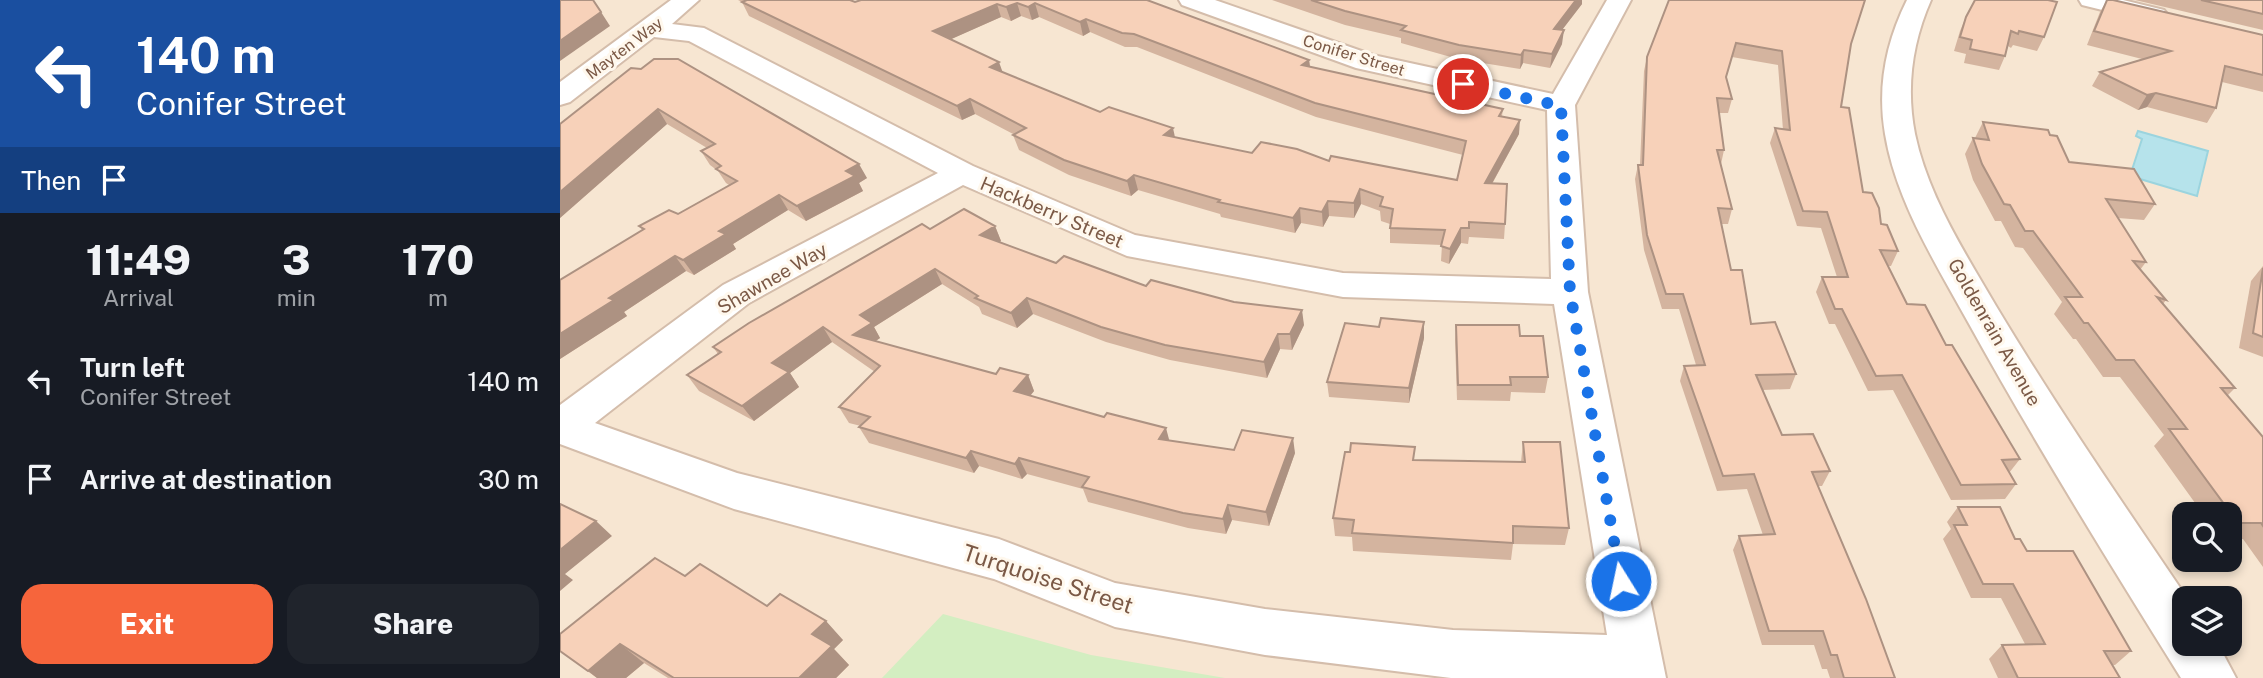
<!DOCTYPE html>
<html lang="en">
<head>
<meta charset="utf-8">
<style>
  body { margin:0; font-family:"Public Sans",sans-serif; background:#20242c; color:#f1f3f6; height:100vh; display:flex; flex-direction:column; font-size:26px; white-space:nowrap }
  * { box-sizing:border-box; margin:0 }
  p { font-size:23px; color:#9ea1a6 }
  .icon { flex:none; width:38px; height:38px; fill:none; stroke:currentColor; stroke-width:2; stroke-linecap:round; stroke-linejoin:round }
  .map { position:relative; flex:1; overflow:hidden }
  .panel { display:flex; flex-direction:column; background:#171b24; width:560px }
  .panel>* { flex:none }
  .hud { background:#1a4fa0; color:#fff; overflow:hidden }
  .tools { position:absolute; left:1612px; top:502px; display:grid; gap:14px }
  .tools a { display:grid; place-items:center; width:70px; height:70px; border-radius:14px; background:#171b24; box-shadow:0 4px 10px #0003; font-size:35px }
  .pin { position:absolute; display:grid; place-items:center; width:60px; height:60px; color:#fff; margin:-30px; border:4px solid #fff; border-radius:50%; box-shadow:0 2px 7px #0007 }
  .me { position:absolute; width:77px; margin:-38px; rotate:350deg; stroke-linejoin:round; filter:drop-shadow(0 0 5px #0008) }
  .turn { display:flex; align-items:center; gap:24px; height:147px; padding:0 21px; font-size:32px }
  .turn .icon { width:91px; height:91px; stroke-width:2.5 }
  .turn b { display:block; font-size:49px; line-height:60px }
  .then { display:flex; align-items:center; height:66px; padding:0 21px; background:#0003; gap:14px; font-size:26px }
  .eta { display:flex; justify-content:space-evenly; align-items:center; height:119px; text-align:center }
  .eta b { font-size:42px; font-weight:800; line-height:49px }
  .button { display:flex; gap:14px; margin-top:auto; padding:14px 21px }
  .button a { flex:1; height:80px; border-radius:21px; background:#f6653c; color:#fff; font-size:28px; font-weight:800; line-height:80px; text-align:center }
  .button a+a { background:#20242c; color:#f1f3f6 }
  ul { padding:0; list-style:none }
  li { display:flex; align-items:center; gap:21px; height:98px; padding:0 21px }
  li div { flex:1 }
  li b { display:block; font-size:26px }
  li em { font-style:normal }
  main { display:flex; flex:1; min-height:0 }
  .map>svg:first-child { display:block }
  .residential { fill:#f7e6d2; fill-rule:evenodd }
  .green { fill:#d3eec1 }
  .water { fill:#b6e3eb; stroke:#9bd4de; stroke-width:2 }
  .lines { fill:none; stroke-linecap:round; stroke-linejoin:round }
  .minor-casing { stroke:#d4bdab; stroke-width:4 }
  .minor { fill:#fff; fill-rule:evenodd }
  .wall { fill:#d4b49f; fill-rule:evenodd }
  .shaded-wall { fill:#ad9282 }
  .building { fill:#f7d1b9; stroke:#ad9282; stroke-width:2; fill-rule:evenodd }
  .route { stroke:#1a73e8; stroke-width:12; stroke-dasharray:0 21.6 }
  .labels { text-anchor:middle; stroke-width:6; stroke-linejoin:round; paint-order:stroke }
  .far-street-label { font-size:16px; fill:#7b5946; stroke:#fff8ed }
  .street-label { font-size:19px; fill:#7b5946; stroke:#fff8ed }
  .near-street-label { font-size:23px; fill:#7b5946; stroke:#fff8ed }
</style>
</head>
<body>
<main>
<section class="panel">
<div class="hud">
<div class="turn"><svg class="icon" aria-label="left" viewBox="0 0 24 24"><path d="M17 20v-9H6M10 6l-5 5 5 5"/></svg><div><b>140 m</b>Conifer Street</div></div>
<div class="then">Then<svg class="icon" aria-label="arrive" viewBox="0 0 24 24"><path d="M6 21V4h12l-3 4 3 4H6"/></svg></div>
</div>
<div class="eta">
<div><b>11:49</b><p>Arrival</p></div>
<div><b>3</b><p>min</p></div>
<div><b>170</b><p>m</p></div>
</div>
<ul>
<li><svg class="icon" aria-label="left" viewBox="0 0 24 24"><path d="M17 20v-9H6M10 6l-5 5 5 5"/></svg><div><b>Turn left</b><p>Conifer Street</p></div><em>140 m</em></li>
<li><svg class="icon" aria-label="arrive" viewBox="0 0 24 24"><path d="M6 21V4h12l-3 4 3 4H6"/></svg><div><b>Arrive at destination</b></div><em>30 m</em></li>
</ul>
<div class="button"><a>Exit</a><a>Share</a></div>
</section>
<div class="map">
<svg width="1703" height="678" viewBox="0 0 1703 678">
  <rect width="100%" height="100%" fill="#fff4e4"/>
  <path class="residential" d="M0,0H1703V678H0ZM1624,514H1670V560H1624ZM1624,598H1670V644H1624Z"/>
  <path class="green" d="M383,614L531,655L665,678H322Z"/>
  <path class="water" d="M1578,131L1648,151L1637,196L1570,176L1582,139L1576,136Z"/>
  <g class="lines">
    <g class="minor-casing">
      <g id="minor">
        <path d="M111,0H139L112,24L144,28L413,166L575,235L783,273L991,279L987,110L796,68L622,5L619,0H655L813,55L993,94L1047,0H1071L1015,105L1028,292L1106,678H891L705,655L555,627L434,579L174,509L0,444V405L163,285L378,173L129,41L94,37L10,102L0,105V82ZM403,185L567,256L783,297L994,304L1047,635L893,630L705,609L555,583L439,539L177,473L35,423L189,303Z"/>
        <path d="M1347,0H1371C1352,43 1346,88 1355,134C1368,196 1405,253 1436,306C1496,406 1562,502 1627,598H1624V644H1658L1676,678H1621C1548,561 1475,443 1408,322C1376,264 1336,201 1325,134C1317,87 1326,42 1347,0Z"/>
        <path d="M1519,0H1563L1604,10L1608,15L1604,20L1595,23L1522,5Z"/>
      </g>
    </g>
    <use href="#minor" class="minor"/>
  </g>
  <g class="wall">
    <path d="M178,0H290L295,2L587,0L749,60L750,67L943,109L942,116L959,134L932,184L945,224L944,239L909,237L908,244L901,243L889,264L881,261L882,245L830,243V224L821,221L820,211L801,204L794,218L769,216L763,227L741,223L735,233L661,217L660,214L578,190L571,196L509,175L459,150L453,135H455L415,114L402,120L189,16L182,2ZM461,16L472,20L479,17L523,36L530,32L565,47H577L756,117L903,155L897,180L769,161L692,153L615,137L540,112L442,72L391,39L441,17L451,21Z"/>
    <path d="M712,0H1022V4L1002,30V44L990,68L963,63L960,69L898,59L841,43V38L785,25Z"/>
    <path d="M1547,0L1703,35V92L1662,82L1656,108L1647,123L1587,107L1578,110L1532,86L1540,72L1582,59L1527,45L1540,12Z"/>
    <path d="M1575,0H1703V30Z"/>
    <path d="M1304,2L1291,44L1281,107L1303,192L1338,251L1331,266H1328L1347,304L1386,345L1460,459L1449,473L1456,484L1445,499L1391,500L1333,390L1308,391L1275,324H1269L1256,292L1262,277H1277L1261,228L1237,226L1210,143L1215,128L1223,130L1218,65L1172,57L1166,77L1172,99L1168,113H1159L1164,150L1161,164L1172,209L1168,224H1161L1171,270L1191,324L1236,374L1230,389L1203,390L1222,435L1270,471L1262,486H1258L1335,678H1270L1267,669H1262L1254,645H1202L1173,550L1179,536L1203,535L1187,489L1157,491L1120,381L1124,366L1136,365L1119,309H1102L1084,250L1075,179L1078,165H1080L1084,71L1087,57Z"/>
    <path d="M1406,17L1484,37L1477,51L1453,45L1451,48L1448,46L1445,56L1439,70L1404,63L1406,54L1394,51L1400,31Z"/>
    <path d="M71,68L307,178L299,183L303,191L246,221L228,210L173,244L176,249L134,275L126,271L64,312L67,316L0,359V280L82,230L79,226L118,214L169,185L166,183L158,171L150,165L141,151L147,148L107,124L0,218V124Z"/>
    <path d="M1423,122L1490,135L1509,162L1595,204L1584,220L1558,218L1586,262L1580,270L1606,300L1603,304L1675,388L1667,396L1703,437V567L1683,539H1670V514H1643L1594,446L1604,435L1560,377H1543L1516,339H1513L1494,314L1502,302L1463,248L1455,247L1441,221H1435L1413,180L1405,154L1413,138H1415Z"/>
    <path d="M435,226L441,241L440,242L496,263L744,325L732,350L720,349L707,378L610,360L546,342L473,314L457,328L422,314L419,307L382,284L314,327L320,338L316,341L436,374L468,375L474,391L470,396L610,441L674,450L735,453L709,526L672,520L666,534L628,528L528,502L523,489L467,474L462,479L419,466L414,473L309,443L299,427L301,426L289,423L279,407L315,372L272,342L230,373L239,387L194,421L139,391L127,375L158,354L153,347L370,229Z"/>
    <path d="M1703,266V357L1679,348L1691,281Z"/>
    <path d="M896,325L960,336L988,377L985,393L951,392L950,401L897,400L895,340Z"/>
    <path d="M864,338L849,403L769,397L767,382Z"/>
    <path d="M963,442L1009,528L1005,545L953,544L951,560L793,551L792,537L775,536L773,518L855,460L961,462Z"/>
    <path d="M1398,507L1455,539L1571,651L1555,665H1552L1560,678H1438L1429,659L1442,645L1465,644L1441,598H1411L1383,539L1391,529L1387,522Z"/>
    <path d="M125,576L207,606L283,640L274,649L289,665L276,678H108L84,663L66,678H37L0,651Z"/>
  </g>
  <g class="shaded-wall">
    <path d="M1016,0H1022V4L992,43L994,29Z"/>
    <path d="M457,3L461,16L451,21L446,7Z"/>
    <path d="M475,3L479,17L472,20L468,7Z"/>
    <path d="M437,4L441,17L378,45L373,31Z"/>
    <path d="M41,12L50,26L0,61V41Z"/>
    <path d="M526,19L530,32L523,36L520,22Z"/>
    <path d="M1004,30L1002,44L990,68L992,54Z"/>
    <path d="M964,50L963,63L960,69L961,55Z"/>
    <path d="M749,60L751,74L742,65Z"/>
    <path d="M439,62L444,76L430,67Z"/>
    <path d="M1596,93L1587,107L1578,110L1587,95Z"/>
    <path d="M410,99L415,114L402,120L397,106Z"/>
    <path d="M98,109L107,124L0,218V192Z"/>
    <path d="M960,120L959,134L924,198L925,183Z"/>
    <path d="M613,128L616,142L604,135Z"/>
    <path d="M299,164L307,178L299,183L303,191L246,221L237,206L286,171Z"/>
    <path d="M574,175L578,190L571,196L567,181Z"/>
    <path d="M800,189L801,204L794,218V203Z"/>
    <path d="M219,195L228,210L173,244L176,249L134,275L123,260L159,231Z"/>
    <path d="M768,201L769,216L763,227L762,212Z"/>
    <path d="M740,208L741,223L735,233L733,218Z"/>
    <path d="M435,226L441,241L427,250L420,235Z"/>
    <path d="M901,228V243L889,264L890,249Z"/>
    <path d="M115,256L126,271L64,312L67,316L0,359V334L49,298Z"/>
    <path d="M375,269L382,284L314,327L320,338L302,350L293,335L300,315Z"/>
    <path d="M467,298L473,314L457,328L451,313Z"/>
    <path d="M742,310L744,325L732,350L730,334Z"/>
    <path d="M864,322V338L849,403V388Z"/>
    <path d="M263,327L272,342L230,373L239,387L194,421L182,406L212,363Z"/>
    <path d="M718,334L720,349L707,378L704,362Z"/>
    <path d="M468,375L474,391L461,407L454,391Z"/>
    <path d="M606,428L610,443L599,439Z"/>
    <path d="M733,438L735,453L709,526L706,512Z"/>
    <path d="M411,451L419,466L414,473L406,458Z"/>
    <path d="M459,458L467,474L462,479L455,464Z"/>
    <path d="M668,505L672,520L666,534L663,519Z"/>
    <path d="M36,521L52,536L5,574L13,580L0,591V550Z"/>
    <path d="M266,621L283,640L274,649L289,665L276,678H239L252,634Z"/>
    <path d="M60,644L84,663L66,678H37L28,671Z"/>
  </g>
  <g class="building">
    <path d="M0,0H33L41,12L0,41Z"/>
    <path d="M187,0H290L295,2L301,0H587L749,60L742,65L943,109L939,116L960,120L925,183L947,184L945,224L909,222V228H901L890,249L881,246L885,230L830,228L833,209L820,206L823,197L800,189L794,203L768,201L762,212L740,208L733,218L658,202L660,200L574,175L567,181L504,160L453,135L466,128L410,99L397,106L182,2ZM457,3L468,7L475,3L520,22L526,19L562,33L574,34L755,103L906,141L897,180L771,156L769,161L737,149L701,142L692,153L604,135L613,128L549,107L540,112L430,67L439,62L373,31L437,4L446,7Z"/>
    <path d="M751,0H1016L994,29L1004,30L992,54L964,50L961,55L899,45L841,30L846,26L785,11Z"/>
    <path d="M1109,0H1305L1291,44L1281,107L1289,108L1303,192L1312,193L1319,208L1321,224L1327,225L1338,251L1320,250L1347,304L1365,305L1386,345H1392L1460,459L1442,460L1456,484L1401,485L1342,375L1316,376L1282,309H1275L1262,277H1288L1267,212L1243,211L1215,128L1230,130L1222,51L1176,43L1166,77L1172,99L1157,98L1164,150H1157L1172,209L1158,208L1171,270H1182L1191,324L1215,322L1236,374L1196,375L1222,435L1253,434L1270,471L1252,472L1306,599L1335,678H1284L1277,655H1271L1263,631H1209L1179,536L1215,534L1194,474L1163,476L1124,366L1145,365L1123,294H1106L1087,235L1078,165H1083L1087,57Z"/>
    <path d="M1415,0H1488L1497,2L1484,37L1459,31L1458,34L1451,31L1445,56L1410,49L1412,40L1400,37L1406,17Z"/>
    <path d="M1547,0H1553L1703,35V75L1665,66L1656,108L1596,93L1587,95L1540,72L1611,51L1534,31Z"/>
    <path d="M1641,0H1703V14Z"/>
    <path d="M94,59H118L299,164L286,171L295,176L237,206L219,195L159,231L166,234L123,260L115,256L49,298L54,300L0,334V280L84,229L79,226L109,210L118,214L177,181L156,169L161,166L141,151L155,144L98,109L0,192V124L71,68L81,69Z"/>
    <path d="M1423,122L1488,130L1490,135L1497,136L1509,162L1574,169L1595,204L1546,199L1586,262L1573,261L1606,300L1597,297L1675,388H1661L1703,437V526L1701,523H1678L1609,429H1627L1574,360H1556L1528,323H1524L1505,297H1522L1473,231H1465L1450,205L1444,204L1422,164L1413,138L1429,140Z"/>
    <path d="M404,209L435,226L420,235L496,263L504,256L586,286L591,280L674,302L742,310L730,334H718L704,362L605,345L541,327L467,298L451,313L415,298L418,296L375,269L300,315L312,323L293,335L436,374L440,368L468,375L454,391L544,417L547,413L606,428L599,439L674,450L682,430L733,438L706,512L668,505L663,519L623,513L522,487L529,477L459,458L455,464L411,451L406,458L299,427L310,417L279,407L320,366L263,327L212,363L229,372L182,406L127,375L161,352L153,347L189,323L362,224L370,229Z"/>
    <path d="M1703,268V337L1693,333Z"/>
    <path d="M821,318L864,322L849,388L767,382L785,323L819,327Z"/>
    <path d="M896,325H959L960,336H983L988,377H950L951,385H898Z"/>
    <path d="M963,442H1000L1009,528L953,526V543L792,533L794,520L773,518L785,452H790L791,443L855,447L853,460L965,462Z"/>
    <path d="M0,504L36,521L0,550Z"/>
    <path d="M1398,507H1440L1455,539H1460L1467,551H1513L1571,651H1544L1560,678H1458L1442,645L1485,644L1453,584H1423L1394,525H1407Z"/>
    <path d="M95,558L125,576L140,564L207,606L220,594L266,621L252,634L272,646L239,678H114L60,644L28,671L0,651V634Z"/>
  </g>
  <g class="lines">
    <path class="route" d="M903,84L1001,106L1010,292L1061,581"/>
  </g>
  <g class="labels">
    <g class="far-street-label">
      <text transform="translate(64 48) rotate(-37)" y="6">Mayten Way</text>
      <text transform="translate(794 55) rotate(17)" y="6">Conifer Street</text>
    </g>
    <g class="street-label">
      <text transform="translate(492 212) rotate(23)" y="7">Hackberry Street</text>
      <text transform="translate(212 278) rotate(-30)" y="7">Shawnee Way</text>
      <text transform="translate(1435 332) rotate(60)" y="7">Goldenrain Avenue</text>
    </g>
    <g class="near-street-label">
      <text transform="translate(488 579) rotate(18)" y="8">Turquoise Street</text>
    </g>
  </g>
</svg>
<div class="tools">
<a><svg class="icon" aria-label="search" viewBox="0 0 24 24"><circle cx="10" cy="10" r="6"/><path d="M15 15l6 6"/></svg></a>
<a><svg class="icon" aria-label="layers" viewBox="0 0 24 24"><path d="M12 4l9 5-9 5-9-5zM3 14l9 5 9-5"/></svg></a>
</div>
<div class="pin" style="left:903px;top:84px;background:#d93025"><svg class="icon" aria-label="arrive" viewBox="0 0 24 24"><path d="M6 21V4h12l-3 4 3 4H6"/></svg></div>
<svg class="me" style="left:1061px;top:581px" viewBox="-20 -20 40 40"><circle r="17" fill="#1a73e8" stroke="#fff" stroke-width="3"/><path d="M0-11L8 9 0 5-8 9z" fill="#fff"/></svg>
</div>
</main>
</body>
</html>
